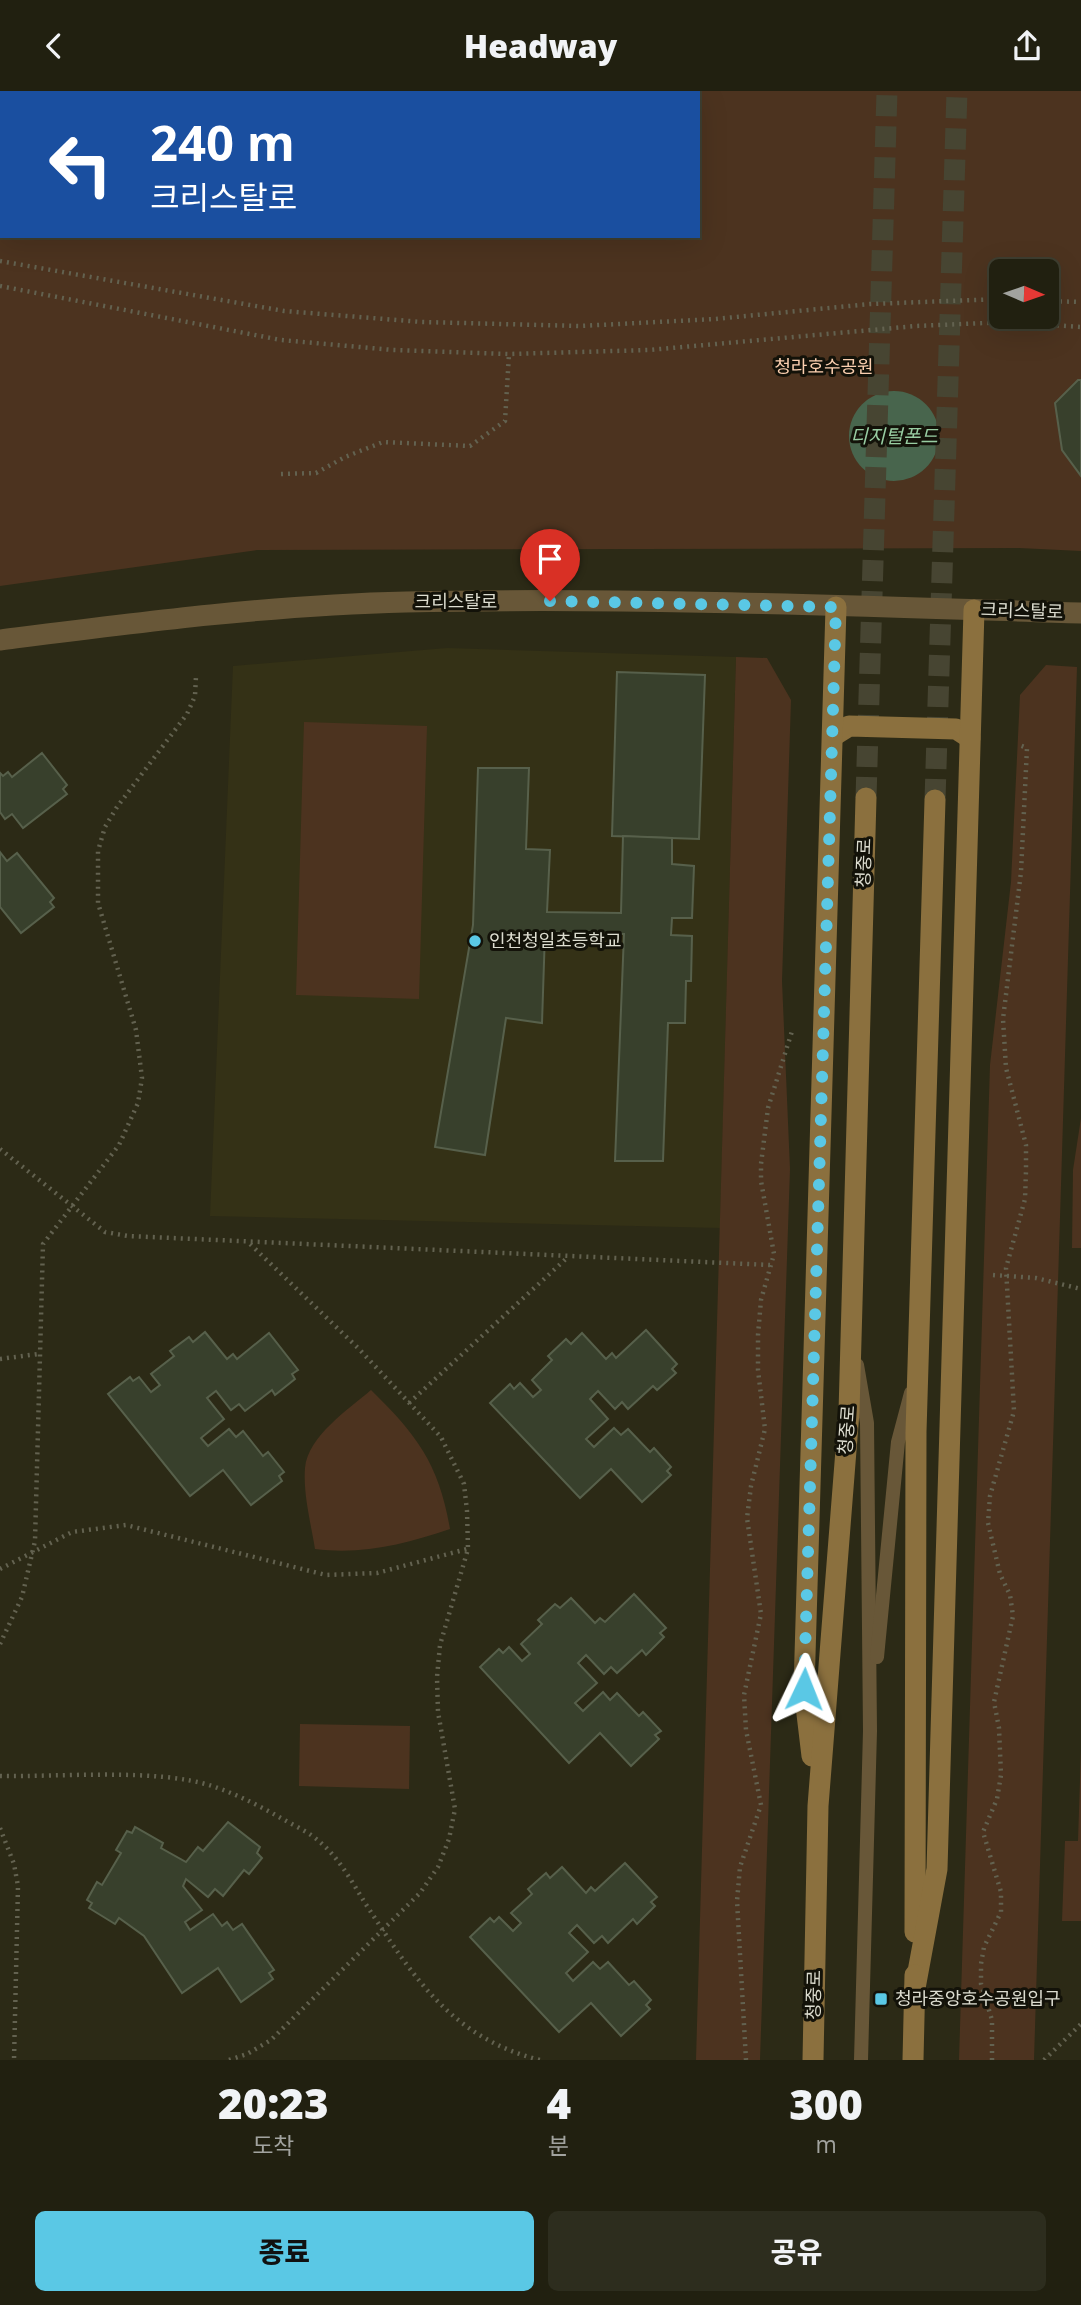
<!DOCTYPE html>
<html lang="ko">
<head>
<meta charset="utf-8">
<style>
  body { margin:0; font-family:"Open Sans","Noto Sans KR",sans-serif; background:#2d2d1e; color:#f1f3f6; height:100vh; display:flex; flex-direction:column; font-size:26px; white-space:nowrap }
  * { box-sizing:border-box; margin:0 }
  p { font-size:23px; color:#a2a39f }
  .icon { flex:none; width:38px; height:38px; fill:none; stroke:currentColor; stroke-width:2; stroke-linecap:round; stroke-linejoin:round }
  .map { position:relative; height:1969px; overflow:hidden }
  .details { display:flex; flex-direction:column; background:#212010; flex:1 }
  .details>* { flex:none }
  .top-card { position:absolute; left:0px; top:0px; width:700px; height:147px; box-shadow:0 7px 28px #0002,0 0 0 2px #3e3e30; background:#1a4fa0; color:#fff; overflow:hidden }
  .needle { width:46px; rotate:92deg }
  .controls { position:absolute; left:989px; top:168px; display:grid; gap:14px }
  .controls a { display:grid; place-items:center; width:70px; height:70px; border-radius:10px; background:#212010; box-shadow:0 7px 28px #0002,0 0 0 2px #3e3e30; font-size:35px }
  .pin { position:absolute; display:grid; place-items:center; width:60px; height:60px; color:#fff; margin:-72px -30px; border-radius:50% 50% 50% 0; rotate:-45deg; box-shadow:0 0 7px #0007 }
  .pin .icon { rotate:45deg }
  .me { position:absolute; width:77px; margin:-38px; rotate:2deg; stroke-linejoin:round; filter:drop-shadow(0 0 5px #0008) }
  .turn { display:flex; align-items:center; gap:24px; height:147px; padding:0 35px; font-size:32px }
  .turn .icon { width:91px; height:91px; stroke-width:2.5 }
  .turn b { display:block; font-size:49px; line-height:60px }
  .eta { display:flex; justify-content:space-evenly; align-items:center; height:119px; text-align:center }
  .eta b { font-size:42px; font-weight:800; line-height:49px }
  .action { display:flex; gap:14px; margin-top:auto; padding:14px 35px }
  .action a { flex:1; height:80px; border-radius:10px; background:#5ac8e5; color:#111; font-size:28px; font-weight:800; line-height:80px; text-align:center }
  .action a+a { background:#2d2d1e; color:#f1f3f6 }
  header { display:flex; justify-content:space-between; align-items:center; height:91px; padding:0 35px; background:#212010; font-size:32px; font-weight:800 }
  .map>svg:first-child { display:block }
  .built { fill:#343116 }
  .green { fill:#4c331f; fill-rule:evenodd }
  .water { fill:#48654d }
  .building { fill:#38402c; stroke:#57604b; stroke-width:2 }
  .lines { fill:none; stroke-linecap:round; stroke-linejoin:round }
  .secondary-tunnel { stroke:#474532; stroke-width:21; stroke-dasharray:21 10; stroke-linecap:butt }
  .path { stroke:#636250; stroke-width:4.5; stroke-dasharray:2 5; stroke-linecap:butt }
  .lane { stroke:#685738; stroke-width:14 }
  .street { stroke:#685738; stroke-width:21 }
  .secondary { stroke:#8b703e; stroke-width:21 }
  .route { stroke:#5ac8e5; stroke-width:12; stroke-dasharray:0 21.6 }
  .poi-dot { fill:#5ac8e5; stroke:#131209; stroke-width:2.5 }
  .labels { text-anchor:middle; stroke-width:6; stroke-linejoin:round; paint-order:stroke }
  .park-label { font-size:18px; fill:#fbcfaf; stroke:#131209 }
  .street-label { font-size:18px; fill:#ddddd0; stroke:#131209 }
  .poi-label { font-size:18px; fill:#ddddd0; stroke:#131209; text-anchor:start }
  .water-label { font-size:19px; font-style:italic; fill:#98cda2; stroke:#131209 }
</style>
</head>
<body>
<header><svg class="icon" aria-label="back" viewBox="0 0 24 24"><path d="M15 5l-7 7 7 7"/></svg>Headway<svg class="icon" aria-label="share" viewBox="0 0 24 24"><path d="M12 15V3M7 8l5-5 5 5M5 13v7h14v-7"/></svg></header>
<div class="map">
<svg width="1081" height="1969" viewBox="0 0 1081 1969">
  <rect width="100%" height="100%" fill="#2c2a16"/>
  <path class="built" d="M447,557L736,566L720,1137L210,1125L233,575Z"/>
  <g class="green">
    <path d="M0,0H1081V460L1019,457L257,459L0,495ZM2,2H698V145H2ZM1001,180H1046V226H1001Z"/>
    <path d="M736,566L767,567L791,609L782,890L790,1078L760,1969H696Z"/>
    <path d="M1046,574L1077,576L1034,1969H959L990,974L1011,791L1020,604Z"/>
    <path d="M304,631L427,635L419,908L296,904Z"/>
    <path d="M1081,1027V1157H1072L1073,1079Z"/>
    <path d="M371,1299C417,1344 439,1373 450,1438C405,1453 363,1464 315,1458C311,1433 303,1403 305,1377C308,1345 349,1318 371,1299Z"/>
    <path d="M300,1633L410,1635L409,1698L299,1695Z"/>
    <path d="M1081,1659V1830H1062L1065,1750H1078Z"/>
  </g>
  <g class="water">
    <path d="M0,0H507L2,2V64Z"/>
    <circle cx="894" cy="345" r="45"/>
  </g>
  <g class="building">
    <path d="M1078,289H1081V385L1062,359L1055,312Z"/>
    <path d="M617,581L705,584L699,748L612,745Z"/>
    <path d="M42,662L67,694L63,698L67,703L23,737L12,723L5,728L0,721V682L3,685L8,681L12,686Z"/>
    <path d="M478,677H529L526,758L550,759L547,821L621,822L623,745L672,747V773L694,775L692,827H672L671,844L692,845L691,890H686L685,932H668L663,1070H615L624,843L545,841L542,932L506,927L485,1064L435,1056L473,834Z"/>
    <path d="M0,761L7,770L17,762L54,807L50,811L54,816L21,842L0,816Z"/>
    <path d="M646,1239L677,1273L672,1278L676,1282L657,1299L653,1295L628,1318L622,1311L615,1318L598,1300L590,1308L608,1328L586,1348L594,1356L614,1337L621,1344L628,1338L650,1361L654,1357L671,1376L667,1380L671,1384L642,1411L611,1378L580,1407L490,1312L510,1293L514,1298L520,1292L533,1306L541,1299L532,1289L552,1269L548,1265L566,1248L571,1253L582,1242L606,1268L612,1262L616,1267Z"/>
    <path d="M205,1241L227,1268L233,1263L237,1268L269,1242L298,1279L292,1283L295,1288L275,1304L272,1299L245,1320L239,1313L231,1319L216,1300L207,1307L224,1328L201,1347L208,1355L229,1338L236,1346L243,1340L263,1365L268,1361L284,1381L279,1385L282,1390L251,1414L223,1379L190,1405L108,1303L130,1286L133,1290L139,1286L151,1301L160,1294L151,1283L174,1265L170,1260L189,1246L193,1251Z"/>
    <path d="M634,1503L666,1537L660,1542L664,1546L646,1564L642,1559L617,1582L611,1576L604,1583L586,1564L578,1572L597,1592L575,1612L583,1620L603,1601L610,1609L617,1602L639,1625L643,1621L661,1640L655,1644L659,1648L631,1675L600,1642L569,1672L480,1576L499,1558L503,1562L509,1556L522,1570L530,1563L521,1553L542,1533L538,1529L555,1513L560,1517L571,1507L595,1532L600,1527L605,1531Z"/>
    <path d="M228,1731L260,1756L257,1762L262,1767L249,1783L244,1779L223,1805L215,1798L208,1806L186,1788L183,1795L202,1819L185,1831L190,1839L213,1823L222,1835L227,1831L233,1839L242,1833L274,1879L269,1882L273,1888L241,1911L218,1877L182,1902L144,1845L119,1827L115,1833L89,1817L92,1812L87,1809L97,1791L102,1794L121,1762L116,1759L127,1740L132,1742L135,1736L163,1752L161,1757L186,1771L198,1756L203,1760Z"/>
    <path d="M625,1772L657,1806L651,1811L655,1815L637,1833L633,1828L608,1852L602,1845L594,1852L577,1834L569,1842L588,1861L566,1882L573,1890L593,1871L600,1878L608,1871L629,1894L634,1890L651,1909L646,1914L650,1918L621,1945L591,1912L559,1941L470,1846L490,1827L494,1831L499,1826L513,1840L521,1832L511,1822L532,1803L528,1798L546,1782L550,1787L562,1776L586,1802L591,1796L595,1800Z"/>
  </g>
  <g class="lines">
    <g class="secondary-tunnel">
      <path d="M866,707L887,0"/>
      <path d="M935,709L957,0"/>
    </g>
    <g class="path">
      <path d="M0,170L284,220L422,231L580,235L715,228L870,213L1001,208"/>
      <path d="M0,195L281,249L393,259L509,263L649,259L916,235L1008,231L1081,236"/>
      <path d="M1046,210L1081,211"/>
      <path d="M281,383L316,382L345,366L383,351L470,355L505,330L509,263"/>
      <path d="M0,1058L105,1141L128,1145L770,1174"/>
      <path d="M993,1184L1036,1187L1081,1198"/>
      <path d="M0,1268L38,1263"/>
      <path d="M409,1312L568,1166"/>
      <path d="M0,1478L72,1441L126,1434L326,1484L377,1482L467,1458"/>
      <path d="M0,1553L22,1506L35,1450L43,1153L119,1054L138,1012L142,987L136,939L98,812V760L105,736L117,716L187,623L195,605L196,585"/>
      <path d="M0,1685C59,1686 158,1677 212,1695C236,1703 258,1714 279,1726C293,1734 309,1741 320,1751C341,1769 353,1793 367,1815C414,1887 452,1947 540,1969"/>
      <path d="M0,1737L14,1773L18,1795L14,1969"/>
      <path d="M229,1969L247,1963L271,1949L420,1802L438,1776L449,1748L455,1718L438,1621L437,1586L440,1554L468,1458L467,1420L464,1393L441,1346L359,1258L248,1151"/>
      <path d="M746,1969L737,1810L740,1776L761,1714L746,1639L744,1604L761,1523L747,1427L751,1395L765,1338L758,1279V1244L761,1209L774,1163L761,1090V1073L768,1017L793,937"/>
      <path d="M992,1969V1929L981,1893V1873L984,1856L1001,1821V1801L983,1741L997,1708L1001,1684L999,1637L994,1611L1013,1525L1010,1504L1000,1483L988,1432L990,1405L1014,1320L1006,1177L1025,1108L1026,1080V1054L1006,977L1003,928L1021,781L1027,657L1017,653"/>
      <path d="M1044,1969L1081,1933"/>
    </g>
    <g class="lane">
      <path d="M857,1274L867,1332L870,1640L861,1969"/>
      <path d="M877,1566L898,1351L911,1302"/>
    </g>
    <path class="street" d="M0,549C134,532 271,514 406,511C631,506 856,515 1081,522"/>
    <g class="secondary">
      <path d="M833,645L849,635L956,638L970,647"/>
      <path d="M812,1665L804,1598L836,516"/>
      <path d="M915,1841L916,1341L935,709"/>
      <path d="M915,1897L937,1778L974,519"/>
      <path d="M813,1969L818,1715L849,1321L866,707"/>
      <path d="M913,1969L915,1884"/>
    </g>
  </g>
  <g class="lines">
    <path class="route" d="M550,510L836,516L804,1598"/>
  </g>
  <g class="poi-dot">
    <circle cx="475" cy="850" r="7"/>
    <rect x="874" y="1901" width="14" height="14" rx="3.5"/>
  </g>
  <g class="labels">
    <g class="park-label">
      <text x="824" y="282">청라호수공원</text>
    </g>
    <g class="street-label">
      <text x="456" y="517">크리스탈로</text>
      <text transform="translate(1022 520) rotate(2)" y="6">크리스탈로</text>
      <text transform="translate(864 772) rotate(-88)" y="6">청중로</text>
      <text transform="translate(847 1339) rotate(-86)" y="6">청중로</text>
      <text transform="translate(814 1904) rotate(-89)" y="6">청중로</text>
    </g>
    <g class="poi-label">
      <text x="489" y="856">인천청일초등학교</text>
      <text x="895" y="1914">청라중앙호수공원입구</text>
    </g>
    <g class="water-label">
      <text x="894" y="352">디지털폰드</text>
    </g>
  </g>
</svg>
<div class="controls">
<a><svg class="needle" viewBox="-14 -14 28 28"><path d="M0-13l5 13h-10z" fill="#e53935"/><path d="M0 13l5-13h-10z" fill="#a2a39f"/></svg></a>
</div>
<div class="pin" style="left:550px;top:510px;background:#d93025"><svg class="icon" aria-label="arrive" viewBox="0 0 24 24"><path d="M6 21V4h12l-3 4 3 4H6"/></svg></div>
<svg class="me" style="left:804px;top:1598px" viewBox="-20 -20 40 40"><path d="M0-17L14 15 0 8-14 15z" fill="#5ac8e5" stroke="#fff" stroke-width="4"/></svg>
<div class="top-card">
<div class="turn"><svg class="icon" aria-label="left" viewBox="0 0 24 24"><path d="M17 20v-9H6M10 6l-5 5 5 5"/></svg><div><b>240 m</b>크리스탈로</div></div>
</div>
</div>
<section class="details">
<div class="eta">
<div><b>20:23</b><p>도착</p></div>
<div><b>4</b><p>분</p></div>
<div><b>300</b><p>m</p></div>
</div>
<div class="action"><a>종료</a><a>공유</a></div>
</section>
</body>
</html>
